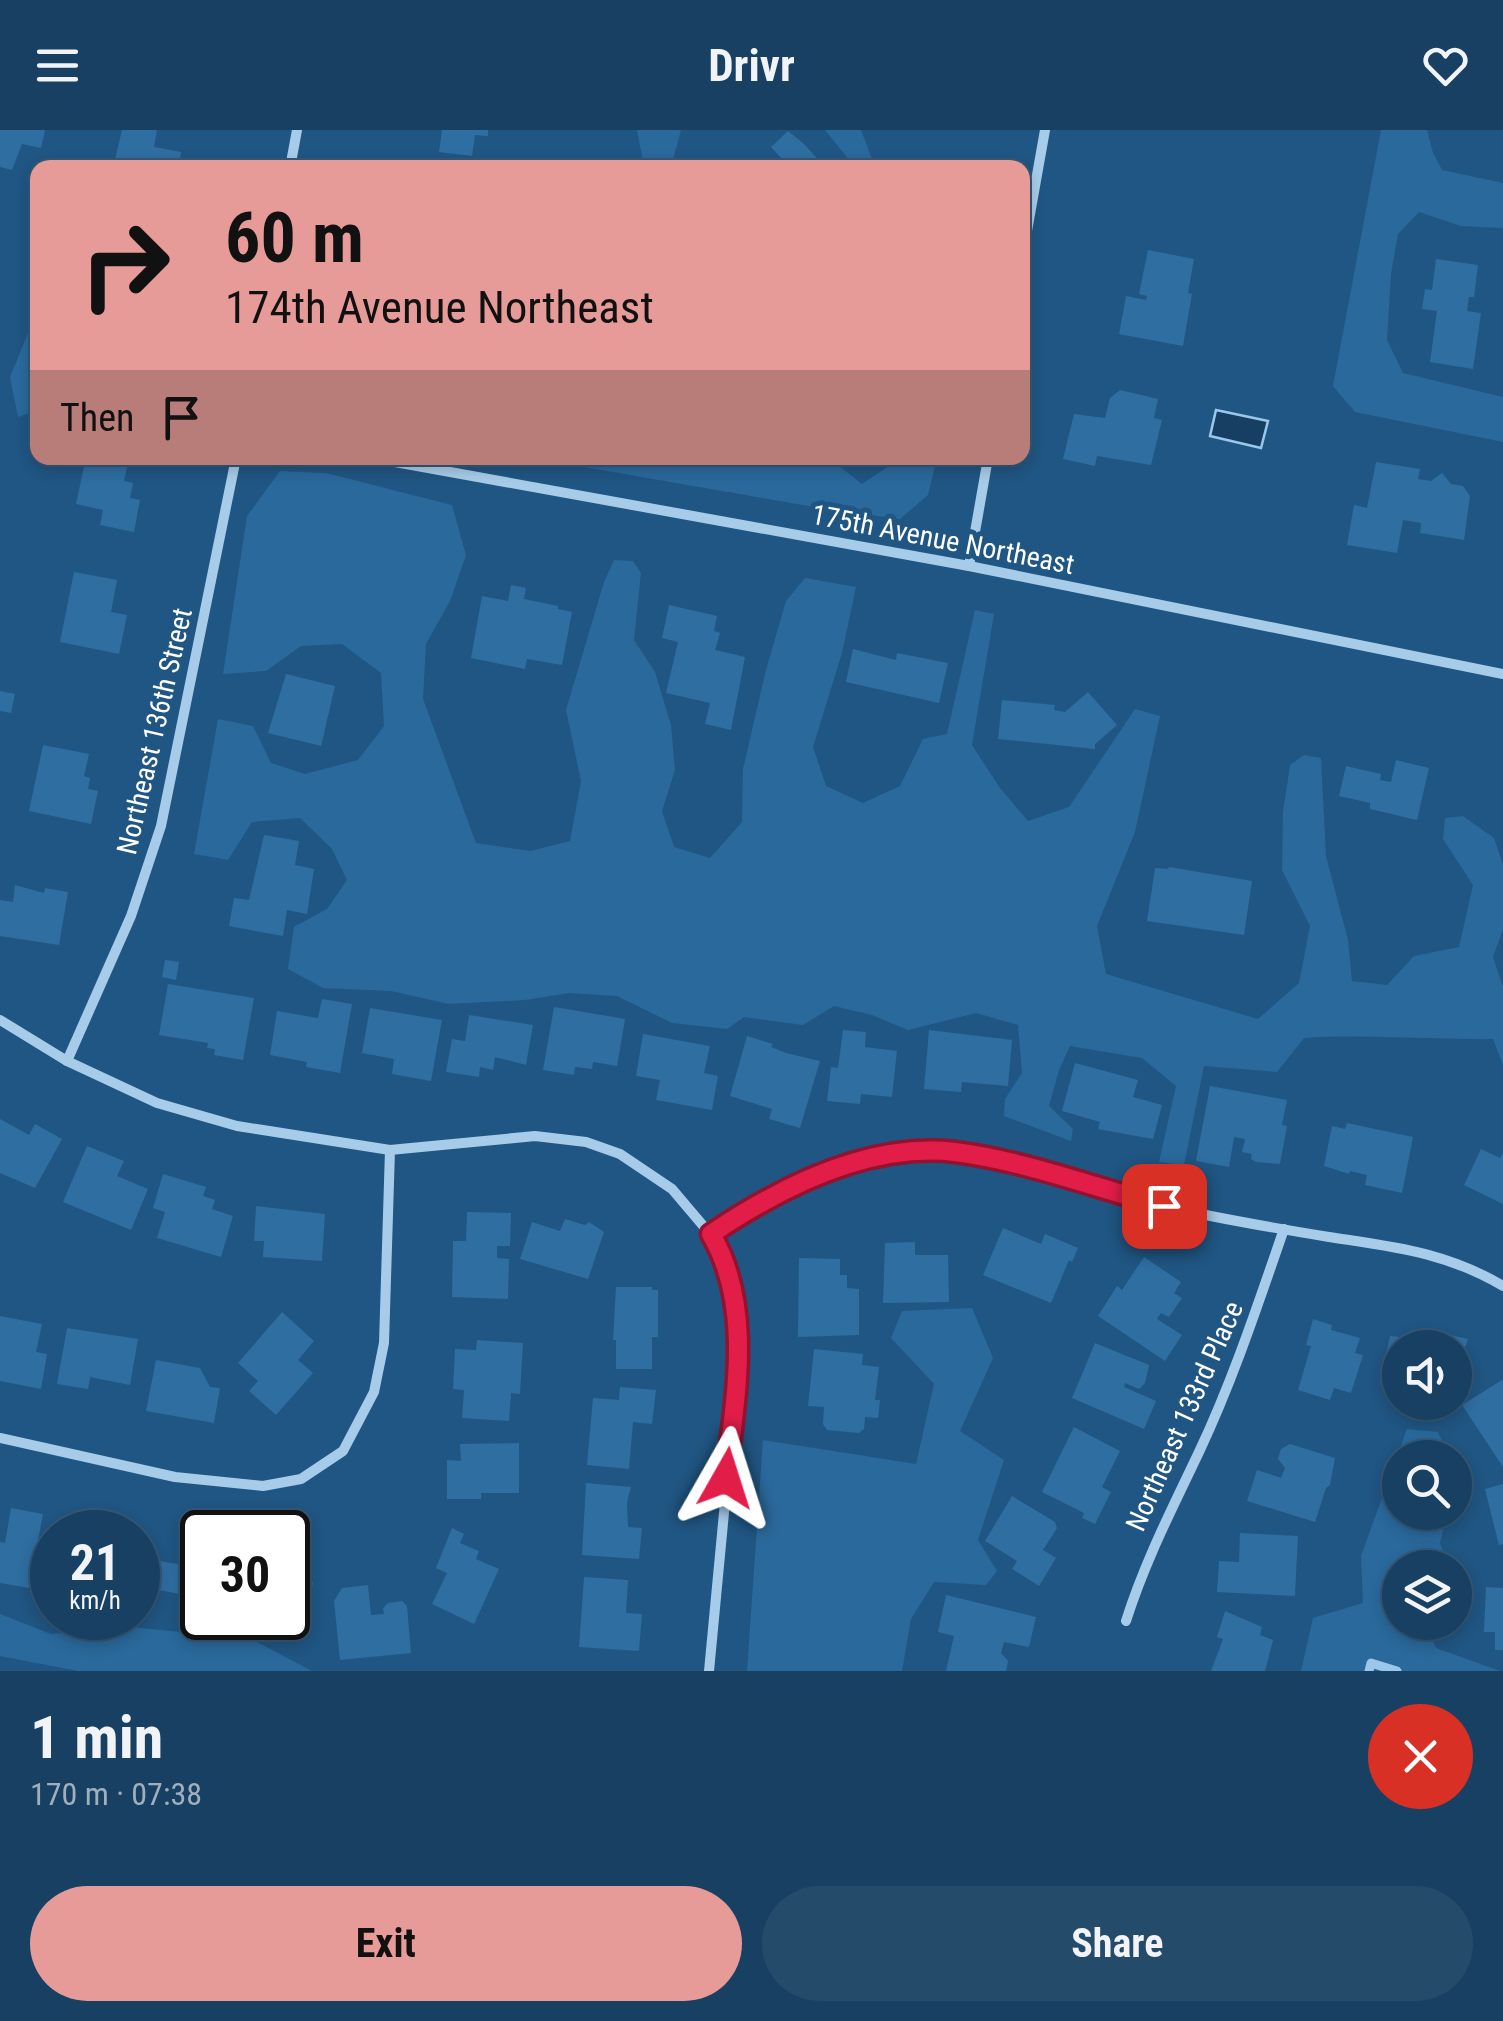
<!DOCTYPE html>
<html lang="en">
<head>
<meta charset="utf-8">
<style>
  body { margin:0; font-family:"Roboto Condensed",sans-serif; background:#254b6b; color:#f1f3f6; height:100vh; display:flex; flex-direction:column; font-size:38px; white-space:nowrap }
  * { box-sizing:border-box; margin:0 }
  p { font-size:32px; color:#9fafbe }
  .icon { flex:none; width:55px; height:55px; fill:none; stroke:currentColor; stroke-width:2; stroke-linecap:round; stroke-linejoin:round }
  .map { position:relative; height:1541px; overflow:hidden }
  .sheet { display:flex; flex-direction:column; background:#184062; flex:1 }
  .sheet>* { flex:none }
  .banner { position:absolute; left:30px; top:30px; width:1000px; height:305px; border-radius:20px; box-shadow:0 5px 15px #0003,0 0 0 2px #365977; background:#e69b98; color:#111; overflow:hidden }
  .tools { position:absolute; left:1382px; top:1200px; display:grid; gap:20px }
  .tools a { display:grid; place-items:center; width:90px; height:90px; border-radius:50%; background:#184062; box-shadow:0 5px 15px #0003,0 0 0 2px #365977; font-size:50px }
  .speed { position:absolute; left:30px; top:1380px; display:flex; gap:20px; font-size:50px; font-weight:700; text-align:center }
  .speed>* { display:grid; place-content:center; width:130px; height:130px; border-radius:50%; background:#184062; box-shadow:0 5px 15px #0003,0 0 0 2px #365977; line-height:1 }
  .speed small { font-size:25px; font-weight:400 }
  .speed .limit { border:5px solid #111; border-radius:15px; background:#fff; color:#111 }
  .pin { position:absolute; display:grid; place-items:center; width:85px; height:85px; color:#fff; margin:-42px; border-radius:20px; box-shadow:0 5px 15px #0006 }
  .me { position:absolute; width:110px; margin:-55px; rotate:6deg; stroke-linejoin:round; filter:drop-shadow(0 0 8px #0008) }
  .turn { display:flex; align-items:center; gap:35px; height:210px; padding:0 30px; font-size:45px }
  .turn .icon { width:130px; height:130px; stroke-width:2.5 }
  .turn b { display:block; font-size:70px; line-height:85px }
  .then { display:flex; align-items:center; height:95px; padding:0 30px; background:#0003; gap:20px; font-size:38px }
  .round { display:grid; place-items:center; flex:none; width:105px; height:105px; border-radius:52px; background:#254b6b }
  .head { display:flex; align-items:center; justify-content:space-between; height:170px; padding:0 30px }
  h1 { font-size:60px; font-weight:700; line-height:75px }
  .button { display:flex; gap:20px; margin-top:auto; padding:20px 30px }
  .button a { flex:1; height:115px; border-radius:60px; background:#e69b98; color:#111; font-size:40px; font-weight:700; line-height:115px; text-align:center }
  .button a+a { background:#254b6b; color:#f1f3f6 }
  header { display:flex; justify-content:space-between; align-items:center; height:130px; padding:0 30px; background:#184062; font-size:45px; font-weight:700 }
  .map>svg:first-child { display:block }
  .green { fill:#2a699c }
  .water { fill:#163f63; stroke:#9bc8ea; stroke-width:2.5 }
  .lines { fill:none; stroke-linecap:round; stroke-linejoin:round }
  .stream { stroke:#9bc8ea; stroke-width:9 }
  .building { fill:#2f6ea1 }
  .street { stroke:#a7cce9; stroke-width:10 }
  .route-casing { stroke:#92132f; stroke-width:25 }
  .route { stroke:#e11d48; stroke-width:18 }
  .labels { text-anchor:middle; stroke-width:10; stroke-linejoin:round; paint-order:stroke }
  .street-label { font-size:28px; fill:#fff; stroke:#205683 }
</style>
</head>
<body>
<header><svg class="icon" aria-label="menu" viewBox="0 0 24 24"><path d="M4 6h16M4 12h16M4 18h16"/></svg>Drivr<svg class="icon" aria-label="heart" viewBox="0 0 24 24"><path d="M12 20l-8-8c-3-5 5-10 8-4 3-6 11-1 8 4z"/></svg></header>
<div class="map">
<svg width="1503" height="1541" viewBox="0 0 1503 1541">
  <rect width="100%" height="100%" fill="#205683"/>
  <g class="green">
    <path d="M637,0H681L671,37H644Z"/>
    <path d="M825,0H861L875,37H855Z"/>
    <path d="M1381,0H1427L1433,23L1442,40L1503,53V98L1461,96L1419,82L1398,104L1391,144L1387,210L1403,243L1503,267V312L1355,282L1333,256Z"/>
    <path d="M37,181V280L18,287L10,247Z"/>
    <path d="M829,328L862,354L901,328H937L928,365L900,389L826,379L538,329Z"/>
    <path d="M280,341L326,343L452,375L466,425L450,471L426,514L423,569L476,713L530,721L570,711L581,651L566,580L604,452L614,430L633,431L641,443L634,510L655,542L671,595L675,640L662,681L674,717L710,728L742,692L743,639L766,540L786,471L805,448L856,457L842,523L813,617L826,656L863,673L900,656L923,609L947,604L975,480L994,484L972,615L1000,658L1028,691L1069,677L1135,579L1160,586L1135,702L1097,796L1106,844L1258,889L1299,853L1310,796L1282,740L1283,682L1290,635L1304,625L1321,628L1326,726L1348,810L1352,851L1387,855L1414,826L1459,817L1473,755L1443,709L1445,688L1463,686L1494,708L1503,735V799L1493,827L1503,857V935L1493,909C1430,910 1367,904 1304,908L1277,942L1204,936L1184,1035L1159,1032L1176,956L1142,928L1070,916L1059,940L1049,976L1073,999L1071,1011L1004,986L1005,969L1022,943L1018,895L976,883L908,900L872,885L834,876L803,895L744,887L727,899L672,893L617,866L569,863L525,870L449,874L391,861L323,858L288,839L294,797L327,779L347,750L332,719L300,688L252,692L228,730L194,724L218,589L253,596L271,633L305,644L358,630L384,596L381,543L342,514L301,516L266,541L223,544L247,386Z"/>
    <path d="M972,1178L993,1228L960,1301L1004,1330L978,1410L997,1441L986,1455L934,1452L911,1489L902,1541H747L763,1310L916,1334L934,1254L891,1208L902,1181Z"/>
    <path d="M1407,1299L1438,1302L1449,1327L1400,1328V1382L1447,1383L1440,1413L1448,1437L1400,1438V1492L1426,1493L1436,1518L1500,1541H1301L1313,1488L1363,1473L1361,1426Z"/>
    <path d="M0,1484L51,1504L132,1497L253,1510L312,1541H78L0,1526Z"/>
  </g>
  <path class="water" d="M1216,280L1268,291L1261,318L1210,306Z"/>
  <g class="lines">
    <path class="stream" d="M1369,1541L1371,1533L1397,1541"/>
  </g>
  <g class="building">
    <path d="M0,0H45L41,18L22,14L12,40L0,37Z"/>
    <path d="M122,0H157L154,17L181,22L179,38H113Z"/>
    <path d="M442,0H488V6L475,5L472,26L439,22Z"/>
    <path d="M788,1L803,13L826,38H778L784,31L771,17Z"/>
    <path d="M1148,120L1194,129L1188,163L1192,164L1183,216L1119,204L1126,166L1146,170L1147,166L1139,164Z"/>
    <path d="M1436,129L1478,135L1474,167H1469L1467,181L1481,183L1473,239L1430,232L1437,181L1422,179L1425,159L1432,160Z"/>
    <path d="M1120,260L1158,269L1154,288L1162,290L1151,335L1097,326L1095,336L1063,329L1074,284L1105,288L1110,268Z"/>
    <path d="M86,328H129L124,351L133,353L130,368L140,370L134,402L100,395L103,380L76,374Z"/>
    <path d="M1376,332L1420,339L1418,349L1431,351L1442,343L1451,354L1463,356L1470,366L1464,410L1420,403L1421,393L1403,390L1397,423L1347,415L1354,375L1367,378Z"/>
    <path d="M74,442L117,450L111,482L127,485L119,524L60,512Z"/>
    <path d="M511,455L526,458L524,469L558,476V479L572,482L562,535L527,529L525,539L471,528L482,466L508,471Z"/>
    <path d="M669,475L717,486L714,501L720,503L715,520L745,527L731,600L705,594L710,573L666,563L678,512L662,508Z"/>
    <path d="M853,519L896,530L897,523L948,533L939,573L846,552Z"/>
    <path d="M286,544L335,556L321,616L268,603Z"/>
    <path d="M0,561L15,564L11,583L0,581Z"/>
    <path d="M1088,562L1117,595L1095,614V619L998,609L1002,570L1055,575L1054,580L1065,582Z"/>
    <path d="M43,615L89,624L84,646L90,648L88,659L98,661L91,694L29,681Z"/>
    <path d="M1396,630L1429,638L1417,690L1370,679V673L1339,666L1346,636L1381,644L1380,650L1391,652Z"/>
    <path d="M264,705L299,711L295,735L314,739L307,784L287,780L283,806L229,796L234,768L249,770Z"/>
    <path d="M1169,737L1252,751L1244,805L1147,791L1155,738L1168,739Z"/>
    <path d="M15,755L44,763L45,758L68,762L59,815L0,806V770L13,772Z"/>
    <path d="M165,830L179,832L176,850L162,847Z"/>
    <path d="M168,854L254,868L243,930L214,925L215,919L207,918L208,913L159,905Z"/>
    <path d="M322,869L352,874L340,943L306,937L307,932L270,925L277,881L318,888Z"/>
    <path d="M554,877L625,889L617,936L593,932L592,939L575,937L574,945L543,940Z"/>
    <path d="M370,878L442,890L431,951L392,944L394,929L362,923Z"/>
    <path d="M469,885L533,895L526,935L495,927L493,940L480,937L479,947L446,942L452,909L465,911Z"/>
    <path d="M843,900L866,902L865,917L897,921L892,967L861,964L860,974L827,971L831,937L838,938Z"/>
    <path d="M929,900L1012,910L1008,956L962,952L961,962L924,959Z"/>
    <path d="M643,904L710,916L704,943L718,946L712,980L656,970L660,950L636,946Z"/>
    <path d="M747,906L773,914L771,917L786,923L820,931L800,998L769,989L772,979L730,966Z"/>
    <path d="M1075,933L1138,950L1133,967L1162,975L1153,1009L1098,999L1100,992L1062,981Z"/>
    <path d="M1210,956L1287,970L1282,995L1287,996L1280,1034L1256,1032L1251,1029L1252,1024L1242,1022L1245,1009L1234,1007L1229,1037L1196,1031Z"/>
    <path d="M0,989L29,1005L35,994L62,1009L35,1058L0,1043Z"/>
    <path d="M1347,993L1413,1007L1402,1063L1365,1055L1367,1045L1350,1041L1349,1044L1324,1036L1332,996L1345,999Z"/>
    <path d="M87,1016L124,1031L117,1046L148,1059L131,1100L63,1072Z"/>
    <path d="M1481,1019L1500,1028L1503,1023V1074L1464,1055Z"/>
    <path d="M163,1044L206,1057L203,1066L215,1070L212,1079L233,1086L221,1127L157,1108L165,1082L153,1078Z"/>
    <path d="M256,1076L325,1084L322,1131L263,1127L264,1111H254Z"/>
    <path d="M467,1082L511,1083L510,1116H497V1128L509,1129L508,1169L452,1167L453,1111H466Z"/>
    <path d="M565,1089L585,1095L589,1092L604,1102L588,1149L520,1129L532,1092L560,1101Z"/>
    <path d="M1003,1098L1041,1114L1045,1104L1078,1118L1072,1132L1069,1130L1051,1173L983,1145Z"/>
    <path d="M915,1112V1125H948L949,1172L883,1173L885,1113Z"/>
    <path d="M1144,1127L1181,1152L1174,1163L1182,1168L1169,1187L1161,1183L1157,1189L1182,1205L1165,1231L1098,1186L1117,1156L1122,1160Z"/>
    <path d="M799,1128L840,1129V1145H847V1158L859,1159V1205L798,1207Z"/>
    <path d="M616,1157H652V1160H658V1207H652V1239H616V1210H613Z"/>
    <path d="M282,1182L314,1211L298,1230L313,1243L276,1285L249,1261L258,1251L238,1233Z"/>
    <path d="M0,1186L42,1194L36,1222L47,1224L41,1259L0,1251Z"/>
    <path d="M1313,1189L1332,1195L1331,1200L1360,1208L1355,1223L1363,1225L1351,1263L1334,1258L1330,1270L1298,1260L1311,1216L1306,1215Z"/>
    <path d="M67,1198L138,1209L130,1255L90,1247L88,1259L57,1254Z"/>
    <path d="M1433,1201L1468,1209L1457,1243L1455,1218H1400V1257L1380,1253L1390,1206L1430,1210Z"/>
    <path d="M477,1210L523,1213L520,1264L511,1263L509,1291L462,1288L464,1260L453,1259L455,1219L476,1220Z"/>
    <path d="M1095,1213L1149,1235L1145,1253L1139,1259L1125,1253L1124,1257L1156,1271L1144,1299L1072,1268Z"/>
    <path d="M814,1219L863,1224L862,1235L879,1237L875,1270H880L878,1288L865,1287L864,1299L859,1303L827,1300L823,1294L824,1277L808,1276Z"/>
    <path d="M156,1230L200,1238L210,1257L220,1258L214,1293L146,1281Z"/>
    <path d="M1502,1250L1503,1252V1337L1462,1275Z"/>
    <path d="M620,1257L656,1260L652,1294L633,1292L629,1339L587,1335L593,1268L619,1270Z"/>
    <path d="M1074,1297L1120,1321L1102,1357L1111,1362L1095,1394L1082,1388L1084,1383L1042,1362Z"/>
    <path d="M519,1313V1363H481V1369H447V1330L461,1331L460,1314Z"/>
    <path d="M1290,1314L1335,1328L1330,1355L1326,1358L1315,1392L1247,1371L1257,1340L1281,1348L1285,1338L1278,1329L1281,1319Z"/>
    <path d="M586,1353L631,1357L627,1373L628,1397L642,1398L639,1429L582,1425Z"/>
    <path d="M1503,1354V1414L1499,1415L1485,1359Z"/>
    <path d="M1012,1366L1055,1392L1057,1398L1043,1420L1056,1428L1039,1456L1012,1439L1017,1431L985,1411Z"/>
    <path d="M11,1378L43,1384L29,1458L0,1453V1412L5,1413Z"/>
    <path d="M452,1398L464,1404L460,1413L479,1421L476,1429L499,1439L474,1494L432,1474L447,1443L436,1438Z"/>
    <path d="M1240,1403L1298,1406L1295,1466L1217,1462L1219,1431L1239,1432Z"/>
    <path d="M181,1416L191,1418L190,1423L202,1426V1468L142,1457L147,1429L178,1434Z"/>
    <path d="M288,1447L313,1452L306,1493L288,1490Z"/>
    <path d="M584,1447L628,1450L626,1483L642,1484L639,1521L579,1517Z"/>
    <path d="M368,1455L371,1485L384,1484L383,1478L388,1473L402,1471L407,1476L411,1523L340,1530L334,1471L342,1458Z"/>
    <path d="M1486,1457L1503,1458V1520H1495V1502H1484Z"/>
    <path d="M946,1465L1036,1487L1029,1517L1004,1512L1001,1523L1008,1531L1006,1541H946L954,1506L938,1502Z"/>
    <path d="M1225,1481L1262,1497L1260,1505L1273,1510L1265,1541H1211L1223,1509L1217,1507Z"/>
  </g>
  <g class="lines">
    <g class="street">
      <path d="M290,38L297,0"/>
      <path d="M1022,129L1045,0"/>
      <path d="M373,328L969,436L1503,544"/>
      <path d="M969,436L988,328"/>
      <path d="M0,890L67,931L157,973L237,996L390,1020L535,1006L586,1012L620,1024L672,1059L711,1105C773,1063 822,1037 898,1025C989,1010 1077,1057 1164,1076C1219,1089 1274,1098 1329,1107C1394,1117 1446,1122 1503,1156"/>
      <path d="M67,931L131,786L161,696L236,328"/>
      <path d="M0,1308L175,1347L263,1356L301,1349L343,1321L374,1262L384,1213L390,1020"/>
      <path d="M1126,1491C1145,1431 1172,1379 1199,1322C1233,1250 1258,1174 1284,1099"/>
      <path d="M709,1541L740,1214L723,1126L711,1105"/>
    </g>
  </g>
  <g class="lines">
    <g class="route-casing">
      <path id="route" d="M726,1348C735,1268 754,1178 711,1104C779,1058 869,1012 955,1022C1026,1031 1095,1058 1164,1076"/>
    </g>
    <use href="#route" class="route"/>
  </g>
  <g class="labels">
    <g class="street-label">
      <text transform="translate(943 409) rotate(11)" y="10">175th Avenue Northeast</text>
      <text transform="translate(154 601) rotate(-77)" y="10">Northeast 136th Street</text>
      <text transform="translate(1184 1286) rotate(-66)" y="10">Northeast 133rd Place</text>
    </g>
  </g>
</svg>
<div class="tools">
<a><svg class="icon" aria-label="sound" viewBox="0 0 24 24"><path d="M4 9h4l5-4v14l-5-4H4zM17 9q2 3 0 6"/></svg></a>
<a><svg class="icon" aria-label="search" viewBox="0 0 24 24"><circle cx="10" cy="10" r="6"/><path d="M15 15l6 6"/></svg></a>
<a><svg class="icon" aria-label="layers" viewBox="0 0 24 24"><path d="M12 4l9 5-9 5-9-5zM3 14l9 5 9-5"/></svg></a>
</div>
<div class="speed"><div>21<small>km/h</small></div><div class="limit">30</div></div>
<div class="pin" style="left:1164px;top:1076px;background:#d93025"><svg class="icon" aria-label="arrive" viewBox="0 0 24 24"><path d="M6 21V4h12l-3 4 3 4H6"/></svg></div>
<svg class="me" style="left:726px;top:1348px" viewBox="-20 -20 40 40"><path d="M0-17L14 15 0 8-14 15z" fill="#e11d48" stroke="#fff" stroke-width="4"/></svg>
<div class="banner">
<div class="turn"><svg class="icon" aria-label="right" viewBox="0 0 24 24"><path d="M7 20v-9h11M14 6l5 5-5 5"/></svg><div><b>60 m</b>174th Avenue Northeast</div></div>
<div class="then">Then<svg class="icon" aria-label="arrive" viewBox="0 0 24 24"><path d="M6 21V4h12l-3 4 3 4H6"/></svg></div>
</div>
</div>
<section class="sheet">
<div class="head"><div><h1>1 min</h1><p>170 m · 07:38</p></div><a class="round" style="background:#d93025;color:#fff"><svg class="icon" aria-label="close" viewBox="0 0 24 24"><path d="M6 6l12 12M18 6L6 18"/></svg></a></div>
<div class="button"><a>Exit</a><a>Share</a></div>
</section>
</body>
</html>
